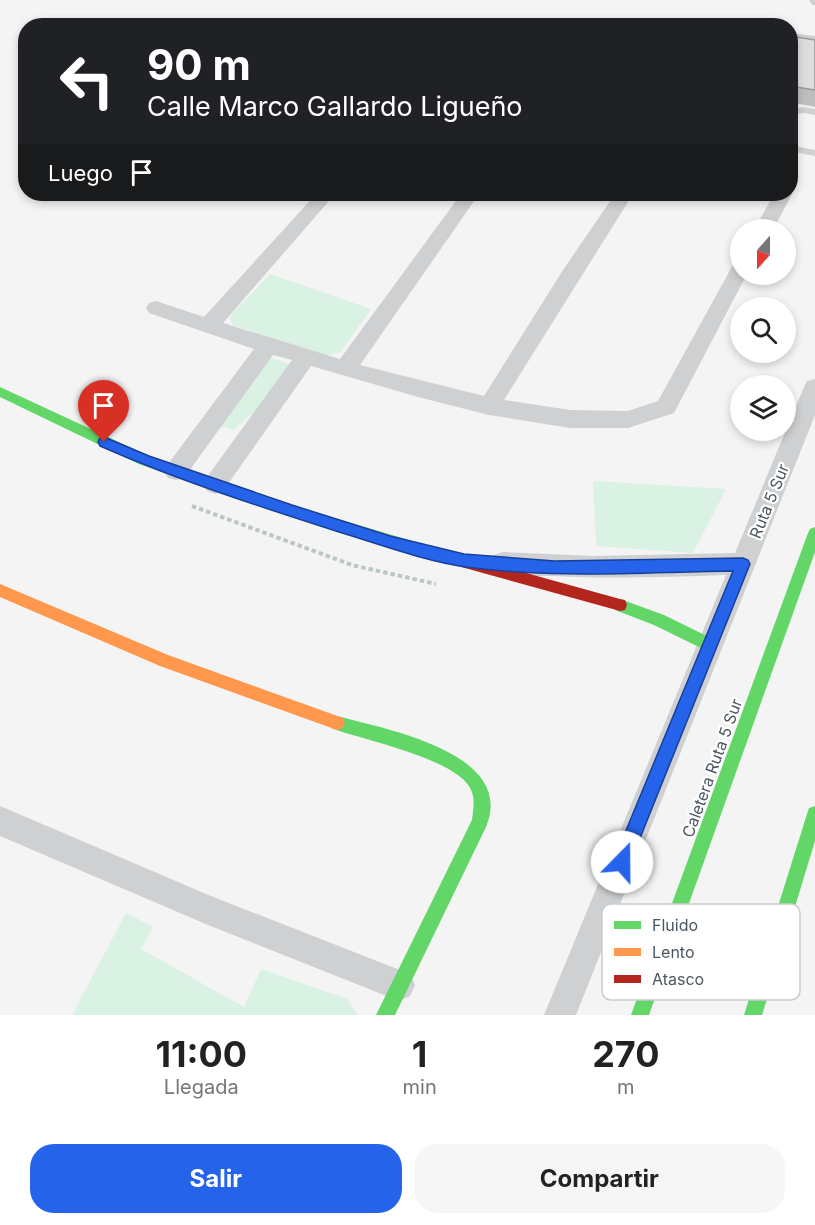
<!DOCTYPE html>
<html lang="es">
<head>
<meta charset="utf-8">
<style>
  body { margin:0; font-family:Inter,sans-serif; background:#f6f6f6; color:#222; height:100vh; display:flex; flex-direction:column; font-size:22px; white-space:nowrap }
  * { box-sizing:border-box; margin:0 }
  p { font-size:20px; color:#767676 }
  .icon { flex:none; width:33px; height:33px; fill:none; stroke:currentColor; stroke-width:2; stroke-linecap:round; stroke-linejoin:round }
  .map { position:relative; height:1015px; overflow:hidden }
  .drawer { display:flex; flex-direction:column; background:#fff; flex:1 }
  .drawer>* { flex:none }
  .guide { position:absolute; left:18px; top:18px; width:780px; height:183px; border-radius:24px; box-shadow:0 3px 9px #0003; background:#202124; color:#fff; overflow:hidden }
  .needle { width:39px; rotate:201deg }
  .buttons { position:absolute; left:730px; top:219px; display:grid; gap:12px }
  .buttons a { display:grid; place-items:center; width:66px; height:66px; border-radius:50%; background:#fff; box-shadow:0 3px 9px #0003; font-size:30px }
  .pin { position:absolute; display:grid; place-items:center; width:51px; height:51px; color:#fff; margin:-62px -26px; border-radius:50% 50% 50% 0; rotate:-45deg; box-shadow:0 0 6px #0007 }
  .pin .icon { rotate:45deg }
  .me { position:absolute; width:66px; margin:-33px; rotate:22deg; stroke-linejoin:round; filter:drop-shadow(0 0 4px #0008) }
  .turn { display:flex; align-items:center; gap:21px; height:126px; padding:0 30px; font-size:27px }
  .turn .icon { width:78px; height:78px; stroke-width:2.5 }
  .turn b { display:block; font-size:42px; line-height:51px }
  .then { display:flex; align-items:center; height:57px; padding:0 30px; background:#0003; gap:12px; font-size:22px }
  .eta { display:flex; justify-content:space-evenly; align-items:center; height:102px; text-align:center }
  .eta b { font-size:36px; font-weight:700; line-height:42px }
  .cta { display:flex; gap:12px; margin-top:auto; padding:12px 30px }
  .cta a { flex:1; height:69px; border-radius:24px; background:#2563eb; color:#fff; font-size:24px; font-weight:700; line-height:69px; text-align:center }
  .cta a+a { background:#f6f6f6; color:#222 }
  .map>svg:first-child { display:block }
  .green { fill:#d9f2e3 }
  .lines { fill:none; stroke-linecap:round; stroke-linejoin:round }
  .path { stroke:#bcc7c4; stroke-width:4; stroke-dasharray:4.5 3; stroke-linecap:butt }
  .lane { fill:#ced0d2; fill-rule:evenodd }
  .street { fill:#ced0d2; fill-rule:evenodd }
  .fast { fill:#63d668; fill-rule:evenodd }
  .slow { fill:#ff974d; fill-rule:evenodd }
  .jam { fill:#b3261e; fill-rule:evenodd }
  .wall { fill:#bebebf }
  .building { fill:#ddddde; stroke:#9b9b9b; stroke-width:1.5 }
  .route { fill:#2563eb; stroke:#184099; stroke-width:1.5 }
  .labels { text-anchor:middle; stroke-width:4.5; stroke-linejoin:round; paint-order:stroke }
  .street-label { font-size:16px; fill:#4a5661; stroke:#fff }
  .key { fill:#fff; stroke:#c9ccd0; stroke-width:1.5 }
  .key-label { font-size:16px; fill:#4a5661 }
</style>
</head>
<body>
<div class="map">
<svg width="815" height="1015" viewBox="0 0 815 1015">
  <rect width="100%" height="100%" fill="#f4f4f4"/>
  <g class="green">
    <path d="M270,274L371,309L341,352L324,356L232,325L230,316Z"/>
    <path d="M269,357L291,365L263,405L233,430L220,426Z"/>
    <path d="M593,481L726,489L693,553L596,546Z"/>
    <path d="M126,913L153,927L141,949L244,1007L261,969L347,999L358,1015H72Z"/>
  </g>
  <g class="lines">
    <path class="path" d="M192,506L352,565L436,584"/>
    <g class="lane">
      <path d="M809,0H815V5H812Z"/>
      <path d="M705,21L729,26H683Z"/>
      <path d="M790,33L815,36V40L790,37Z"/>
      <path d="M804,107L815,109V115L804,113L790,115V109Z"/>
      <path d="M790,145L815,150V156L790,151Z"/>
    </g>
    <g class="street">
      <path d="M790,191L792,194L773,230H754L774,194H790Z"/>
      <path d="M316,194H335L223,323L340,359L461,194H479L360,365L484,396L563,270L615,194H633L504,400L570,410L628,411L658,401L734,263L741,261V274H747L674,413L628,428H570L489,415L418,397L311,366L223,491L215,494L207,491L203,484L207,477L292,360L273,355L184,478L176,480L168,478L164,471L168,464L254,349L149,313L146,308L149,303L156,301L204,317Z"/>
      <path d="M815,379V415L576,1015H544L726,575C669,577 611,579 554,576C535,576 513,577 494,571L491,563L494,555L503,552L593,556L735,553L804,387L807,381Z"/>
      <path d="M0,806L211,896L410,974L415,985L410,996L399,1001L208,925L0,836Z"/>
    </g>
    <g class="fast">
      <path d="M0,387L149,456L291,505L436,548L441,550L443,554L441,558L436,560L291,517L139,464L0,397Z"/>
      <path d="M815,527V552L649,1015H631L808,533L810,529Z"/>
      <path d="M620,599L664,615L715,640L717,645L715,650L710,652L705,650L654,625L615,610L613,605L615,600Z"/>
      <path d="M337,716C384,729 517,752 486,827L395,1015H376L472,820C473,811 475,801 472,792C461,759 362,740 331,728L329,723L331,718Z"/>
      <path d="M815,806V841L762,1015H744L807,814L809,808Z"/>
    </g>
    <path class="slow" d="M0,584L168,655L343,718L345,723L343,728L337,730L160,666L0,597Z"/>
    <path class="jam" d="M436,548L620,599L625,600L627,605L625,610L620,611L436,560L431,558L429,554L431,550Z"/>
  </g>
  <path class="wall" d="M790,36L815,40V107L790,102Z"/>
  <path class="building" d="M790,36L815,40V90L790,86Z"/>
  <path class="route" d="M104,437L149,456L292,505L390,536L464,554L555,561L743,558L748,560L750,564L628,868L622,870L616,868L613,862L733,571C645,572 554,579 466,567C424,561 379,544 339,532C258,506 177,480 100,446L98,442L100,438Z"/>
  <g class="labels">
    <g class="street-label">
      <text transform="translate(769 501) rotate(-68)" y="6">Ruta 5 Sur</text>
      <text transform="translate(712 768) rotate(-70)" y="6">Caletera Ruta 5 Sur</text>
    </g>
  </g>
  <rect x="602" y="904" width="198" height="96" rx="9" class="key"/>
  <rect x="614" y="921" width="27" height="8" fill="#63d668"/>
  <rect x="614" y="948" width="27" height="8" fill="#ff974d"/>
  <rect x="614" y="975" width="27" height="8" fill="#b3261e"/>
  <g class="key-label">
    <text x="652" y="931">Fluido</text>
    <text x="652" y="958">Lento</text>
    <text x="652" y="985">Atasco</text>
  </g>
</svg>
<div class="buttons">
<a><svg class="needle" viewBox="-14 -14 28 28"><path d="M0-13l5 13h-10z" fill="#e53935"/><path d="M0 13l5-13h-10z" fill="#767676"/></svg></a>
<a><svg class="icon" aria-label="search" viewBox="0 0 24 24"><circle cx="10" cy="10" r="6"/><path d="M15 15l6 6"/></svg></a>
<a><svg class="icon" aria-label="layers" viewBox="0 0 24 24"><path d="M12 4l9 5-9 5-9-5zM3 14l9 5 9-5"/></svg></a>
</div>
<div class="pin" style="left:104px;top:442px;background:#d93025"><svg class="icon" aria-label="arrive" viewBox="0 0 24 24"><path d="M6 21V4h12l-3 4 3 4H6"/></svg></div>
<svg class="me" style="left:622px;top:862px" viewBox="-20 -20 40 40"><circle r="19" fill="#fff"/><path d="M0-13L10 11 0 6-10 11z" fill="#2563eb"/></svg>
<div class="guide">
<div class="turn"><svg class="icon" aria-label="left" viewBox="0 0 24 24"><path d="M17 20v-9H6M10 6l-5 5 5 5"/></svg><div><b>90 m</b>Calle Marco Gallardo Ligueño</div></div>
<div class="then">Luego<svg class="icon" aria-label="arrive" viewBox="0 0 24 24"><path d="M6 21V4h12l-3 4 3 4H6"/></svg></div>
</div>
</div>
<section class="drawer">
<div class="eta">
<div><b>11:00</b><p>Llegada</p></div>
<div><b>1</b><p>min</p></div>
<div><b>270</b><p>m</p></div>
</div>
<div class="cta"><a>Salir</a><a>Compartir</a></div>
</section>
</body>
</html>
